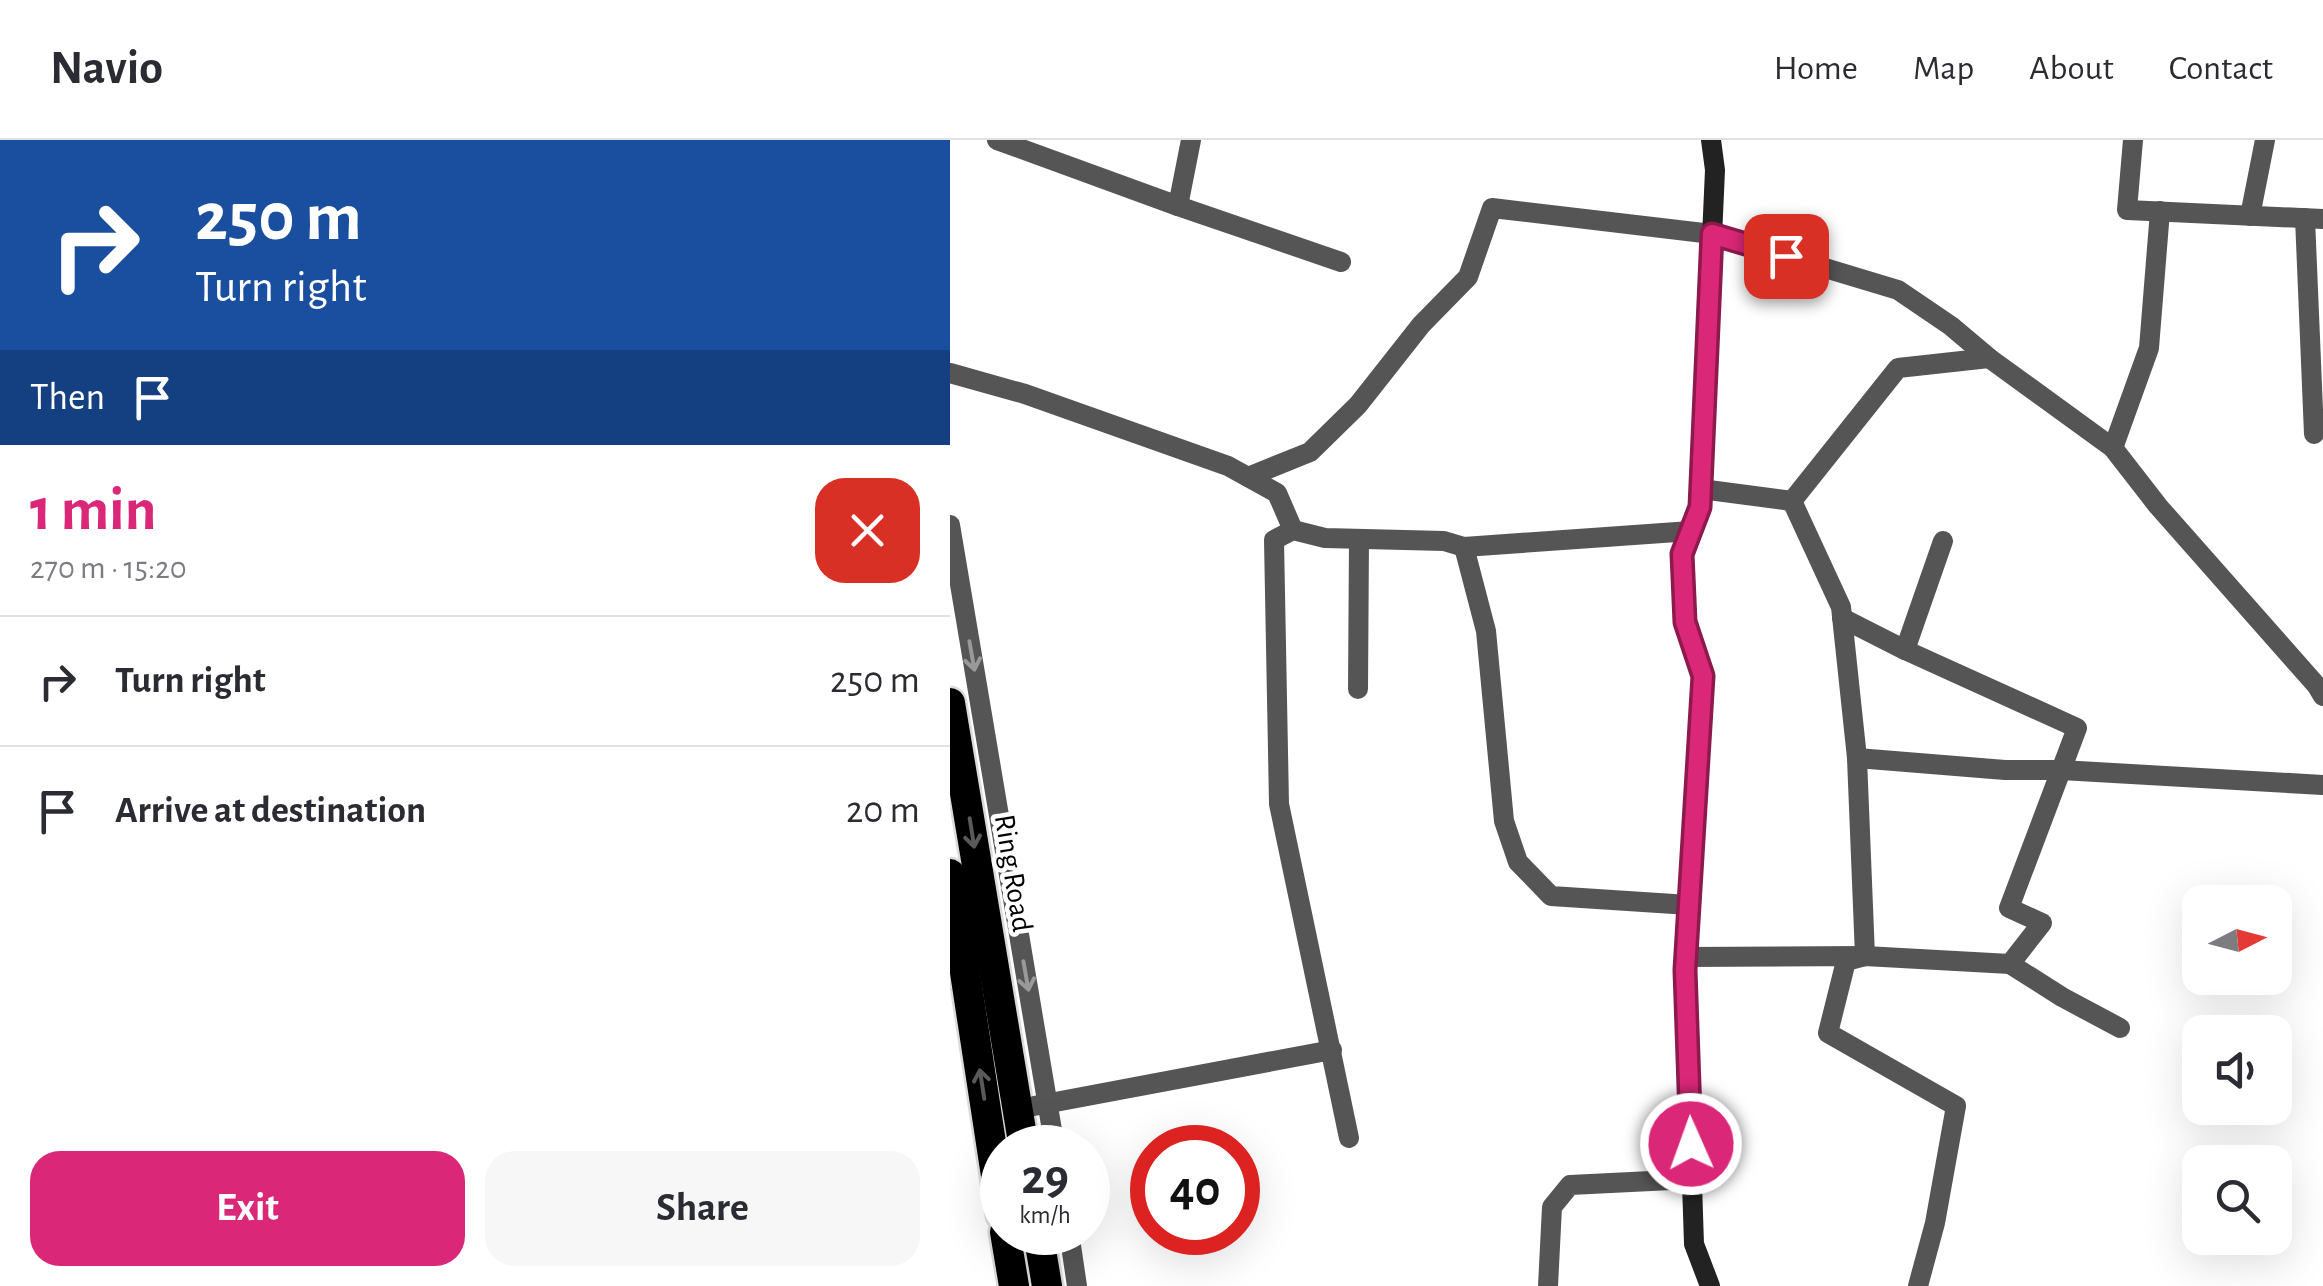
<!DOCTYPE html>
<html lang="en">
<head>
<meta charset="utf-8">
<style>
  body { margin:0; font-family:"Alegreya Sans",sans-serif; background:#f7f7f7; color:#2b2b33; height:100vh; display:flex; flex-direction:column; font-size:38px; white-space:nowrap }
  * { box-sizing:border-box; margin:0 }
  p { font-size:32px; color:#7c7c81 }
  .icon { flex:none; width:55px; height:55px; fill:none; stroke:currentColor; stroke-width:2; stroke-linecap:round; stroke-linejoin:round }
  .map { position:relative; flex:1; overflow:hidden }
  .details { display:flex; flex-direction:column; background:#fff; width:950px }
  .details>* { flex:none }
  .top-card { background:#1a4fa0; color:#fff; overflow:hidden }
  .needle { width:65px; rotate:84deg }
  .controls { position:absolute; left:1232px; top:745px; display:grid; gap:20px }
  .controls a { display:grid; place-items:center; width:110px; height:110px; border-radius:20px; background:#fff; box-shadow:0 10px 40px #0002; font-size:50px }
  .speed { position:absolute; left:30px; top:985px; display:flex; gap:20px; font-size:50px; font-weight:700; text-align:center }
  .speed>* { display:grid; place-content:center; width:130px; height:130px; border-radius:50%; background:#fff; box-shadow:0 10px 40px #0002; line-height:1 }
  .speed small { font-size:25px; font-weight:400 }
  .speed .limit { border:15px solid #d22; background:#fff; color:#111 }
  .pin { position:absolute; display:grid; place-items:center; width:85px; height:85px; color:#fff; margin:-42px; border-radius:20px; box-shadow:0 5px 15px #0006 }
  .me { position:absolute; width:110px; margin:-55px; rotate:358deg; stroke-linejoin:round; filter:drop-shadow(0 0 8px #0008) }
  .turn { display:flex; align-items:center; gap:35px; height:210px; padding:0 30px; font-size:45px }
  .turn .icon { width:130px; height:130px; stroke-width:2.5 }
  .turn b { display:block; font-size:70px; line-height:85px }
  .then { display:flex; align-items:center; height:95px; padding:0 30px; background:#0003; gap:20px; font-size:38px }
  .round { display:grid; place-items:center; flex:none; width:105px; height:105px; border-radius:30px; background:#f7f7f7 }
  .summary { display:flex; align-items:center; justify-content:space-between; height:170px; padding:0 30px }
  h1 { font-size:60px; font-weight:600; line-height:75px; color:#db2777 }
  .cta { display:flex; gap:20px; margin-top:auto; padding:20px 30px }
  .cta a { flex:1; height:115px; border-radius:30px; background:#db2777; color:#fff; font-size:40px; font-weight:600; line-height:115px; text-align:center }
  .cta a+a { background:#f7f7f7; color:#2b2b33 }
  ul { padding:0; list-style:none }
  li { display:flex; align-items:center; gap:30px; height:130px; padding:0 30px; border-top:2px solid #e1e1e2 }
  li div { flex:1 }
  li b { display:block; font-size:38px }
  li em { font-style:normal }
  header { display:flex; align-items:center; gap:60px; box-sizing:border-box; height:140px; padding:0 50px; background:#fff; border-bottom:2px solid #e1e1e2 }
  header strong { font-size:48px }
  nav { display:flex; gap:55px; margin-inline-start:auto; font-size:35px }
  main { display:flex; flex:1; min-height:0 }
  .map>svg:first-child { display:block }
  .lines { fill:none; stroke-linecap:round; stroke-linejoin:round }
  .highway-casing { stroke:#dbdbdb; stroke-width:35 }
  .street { stroke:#555; stroke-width:20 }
  .secondary { stroke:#222; stroke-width:20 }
  .highway { stroke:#000; stroke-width:30 }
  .oneway { stroke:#999 }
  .oneway2 { stroke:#595959 }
  .route-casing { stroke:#8e194d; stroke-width:25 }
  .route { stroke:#db2777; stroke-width:18 }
  .labels { text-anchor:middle; stroke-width:9; stroke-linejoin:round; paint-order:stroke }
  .street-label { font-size:30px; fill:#000; stroke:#fff }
</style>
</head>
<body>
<header>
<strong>Navio</strong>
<nav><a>Home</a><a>Map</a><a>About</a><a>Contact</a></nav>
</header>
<main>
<section class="details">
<div class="top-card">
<div class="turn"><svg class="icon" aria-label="right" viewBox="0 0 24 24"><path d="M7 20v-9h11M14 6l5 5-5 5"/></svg><div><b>250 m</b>Turn right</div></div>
<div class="then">Then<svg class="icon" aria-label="arrive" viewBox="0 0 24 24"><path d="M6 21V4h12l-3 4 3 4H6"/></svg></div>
</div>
<div class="summary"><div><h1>1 min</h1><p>270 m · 15:20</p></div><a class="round" style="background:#d93025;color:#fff"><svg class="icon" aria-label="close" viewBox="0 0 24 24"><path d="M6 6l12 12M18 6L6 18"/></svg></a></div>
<ul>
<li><svg class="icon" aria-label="right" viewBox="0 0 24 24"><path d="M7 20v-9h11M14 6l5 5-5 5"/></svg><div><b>Turn right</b></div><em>250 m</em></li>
<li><svg class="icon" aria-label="arrive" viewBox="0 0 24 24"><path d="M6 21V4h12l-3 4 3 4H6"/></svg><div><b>Arrive at destination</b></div><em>20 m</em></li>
</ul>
<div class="cta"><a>Exit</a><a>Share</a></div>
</section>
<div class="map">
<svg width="1373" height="1146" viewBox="0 0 1373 1146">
  <rect width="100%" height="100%" fill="#fff"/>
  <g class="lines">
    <g class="highway-casing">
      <g id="highway">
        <path d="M0,563L74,1008"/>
        <path d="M0,734L52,1075"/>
        <path d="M55,1092L64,1146"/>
        <path d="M88,1092L97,1146"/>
      </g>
    </g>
    <g class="street">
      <path d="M47,0L228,66L241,0"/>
      <path d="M1183,0L1177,70L1373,79"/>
      <path d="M228,66L391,122"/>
      <path d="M1300,76L1315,0"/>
      <path d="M1355,78L1364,294"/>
      <path d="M0,233L75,254L278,326L327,353L343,390"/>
      <path d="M1163,308L1199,208L1210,71"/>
      <path d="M298,337L360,312L408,265L471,185L518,137L542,68L762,94L948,150L1001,186L1039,218L1163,308L1208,366L1367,546L1373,556"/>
      <path d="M751,349L842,361L948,228L1039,218"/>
      <path d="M842,361L891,467L907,618L915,816L896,821L878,893L1006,966L985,1083L968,1146"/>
      <path d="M0,385L105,1008"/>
      <path d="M514,407L536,491L554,681L568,722L601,756L739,765"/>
      <path d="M955,510L993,401"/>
      <path d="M408,549L409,399"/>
      <path d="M907,618L1055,630H1111L1373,645"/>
      <path d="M735,817L915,816L1060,824L1092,783L1059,768L1127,588L955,510L892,478"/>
      <path d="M1060,824L1112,857L1170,888"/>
      <path d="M84,966L382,910"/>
      <path d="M399,998L329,664L324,400L343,390L375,398L494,401L514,407L741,391"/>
      <path d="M119,1092L127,1146"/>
      <path d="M598,1146L602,1067L620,1045L742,1039"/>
    </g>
    <path class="secondary" d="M760,1146L744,1104L735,830L753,535L735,481L732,414L750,367L765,30L761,0"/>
    <use href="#highway" class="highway"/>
  </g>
  <defs><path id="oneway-shaft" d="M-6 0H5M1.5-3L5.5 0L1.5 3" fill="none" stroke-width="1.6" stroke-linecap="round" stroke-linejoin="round" transform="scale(2.5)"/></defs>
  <g class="oneway">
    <use href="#oneway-shaft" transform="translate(22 516) rotate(80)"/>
    <use href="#oneway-shaft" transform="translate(76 836) rotate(80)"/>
  </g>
  <g class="oneway2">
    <use href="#oneway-shaft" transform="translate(22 693) rotate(81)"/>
    <use href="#oneway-shaft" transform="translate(32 944) rotate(-99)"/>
  </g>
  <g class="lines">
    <g class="route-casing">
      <path id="route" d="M741,1004L735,830L753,536L735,482L732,414L750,367L762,94L836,116"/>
    </g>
    <use href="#route" class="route"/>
  </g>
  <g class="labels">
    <g class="street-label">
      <text transform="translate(64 733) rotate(81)" y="10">Ring Road</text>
    </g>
  </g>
</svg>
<div class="controls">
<a><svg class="needle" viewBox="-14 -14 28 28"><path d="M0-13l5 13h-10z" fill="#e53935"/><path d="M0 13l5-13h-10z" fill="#7c7c81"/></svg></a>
<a><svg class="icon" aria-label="sound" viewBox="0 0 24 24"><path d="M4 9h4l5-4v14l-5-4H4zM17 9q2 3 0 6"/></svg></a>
<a><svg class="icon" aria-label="search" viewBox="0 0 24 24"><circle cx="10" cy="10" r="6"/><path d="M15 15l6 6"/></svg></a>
</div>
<div class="speed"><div>29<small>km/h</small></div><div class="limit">40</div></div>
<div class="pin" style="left:836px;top:116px;background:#d93025"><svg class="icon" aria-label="arrive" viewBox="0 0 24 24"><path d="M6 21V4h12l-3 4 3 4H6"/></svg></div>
<svg class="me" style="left:741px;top:1004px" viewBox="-20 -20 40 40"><circle r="17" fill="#db2777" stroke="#fff" stroke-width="3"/><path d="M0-11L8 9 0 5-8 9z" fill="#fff"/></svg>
</div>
</main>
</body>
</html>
